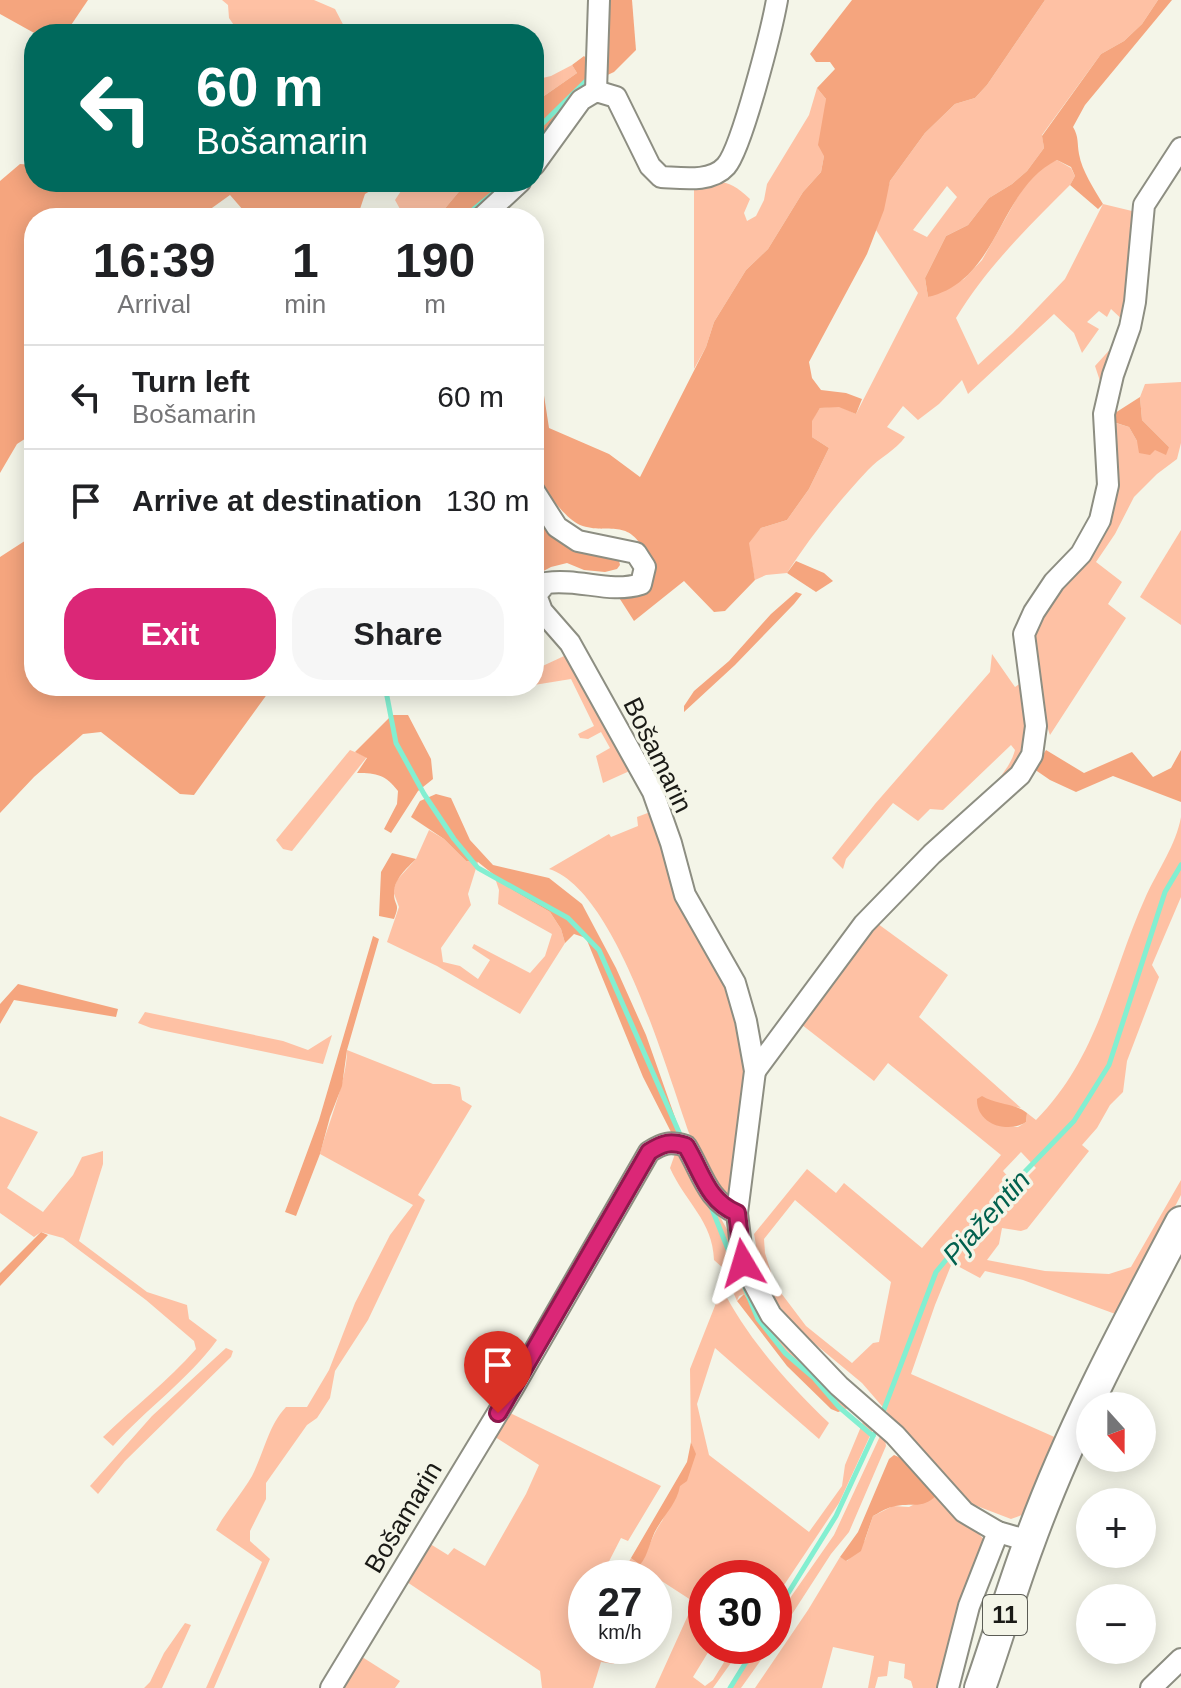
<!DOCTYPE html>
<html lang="en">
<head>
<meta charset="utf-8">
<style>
  body { margin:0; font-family:Arial,sans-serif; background:#f6f6f6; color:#202124; height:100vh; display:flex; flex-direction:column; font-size:30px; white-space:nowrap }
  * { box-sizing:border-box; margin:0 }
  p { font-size:26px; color:#757577 }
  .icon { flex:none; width:44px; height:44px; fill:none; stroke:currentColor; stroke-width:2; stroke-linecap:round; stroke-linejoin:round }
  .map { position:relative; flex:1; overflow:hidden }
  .drawer { position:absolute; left:24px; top:208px; width:520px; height:488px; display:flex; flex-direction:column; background:#fff; border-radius:32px; box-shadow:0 4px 20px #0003 }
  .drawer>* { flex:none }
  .guide { position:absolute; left:24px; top:24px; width:520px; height:168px; border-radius:32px; box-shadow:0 4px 20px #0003; background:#00695c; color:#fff; overflow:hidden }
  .needle { width:52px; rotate:159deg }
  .tools { position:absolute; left:1076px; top:1392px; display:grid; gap:16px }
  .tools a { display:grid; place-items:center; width:80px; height:80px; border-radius:50%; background:#fff; box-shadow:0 4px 20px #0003; font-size:40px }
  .speed { position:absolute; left:568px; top:1560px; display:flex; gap:16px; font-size:40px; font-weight:700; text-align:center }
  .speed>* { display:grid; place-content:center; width:104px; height:104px; border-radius:50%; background:#fff; box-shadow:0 4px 20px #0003; line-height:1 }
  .speed small { font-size:20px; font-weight:400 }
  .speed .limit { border:12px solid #d22; background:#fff; color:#111 }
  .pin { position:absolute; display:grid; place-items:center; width:68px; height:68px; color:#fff; margin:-82px -34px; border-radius:50% 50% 50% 0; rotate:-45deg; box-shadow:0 0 8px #0007 }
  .pin .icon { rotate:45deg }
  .me { position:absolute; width:88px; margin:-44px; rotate:353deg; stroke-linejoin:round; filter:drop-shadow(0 0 6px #0008) }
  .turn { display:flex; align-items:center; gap:28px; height:168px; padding:0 40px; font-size:36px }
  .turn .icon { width:104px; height:104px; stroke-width:2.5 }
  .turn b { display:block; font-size:56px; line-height:68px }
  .eta { display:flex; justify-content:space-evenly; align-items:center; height:136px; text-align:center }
  .eta b { font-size:48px; font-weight:700; line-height:56px }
  .cta { display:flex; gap:16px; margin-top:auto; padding:16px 40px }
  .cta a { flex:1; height:92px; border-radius:32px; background:#db2777; color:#fff; font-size:32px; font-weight:700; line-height:92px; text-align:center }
  .cta a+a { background:#f6f6f6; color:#202124 }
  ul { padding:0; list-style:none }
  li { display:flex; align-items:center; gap:24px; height:104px; padding:0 40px; border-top:2px solid #e0e0e0 }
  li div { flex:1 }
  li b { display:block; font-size:30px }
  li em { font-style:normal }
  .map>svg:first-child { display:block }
  .green { fill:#fec1a4; fill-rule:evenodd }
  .forest { fill:#f5a57e }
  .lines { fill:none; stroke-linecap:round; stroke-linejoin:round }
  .stream { stroke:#83efd1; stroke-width:5 }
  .minor-casing { stroke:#8d8e82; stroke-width:24 }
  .primary-casing { stroke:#8d8e82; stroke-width:34 }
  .minor { stroke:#fff; stroke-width:20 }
  .primary { stroke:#fff; stroke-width:30 }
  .route-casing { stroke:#8e194d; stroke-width:20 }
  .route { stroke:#db2777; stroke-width:14 }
  .labels { text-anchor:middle; stroke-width:7; stroke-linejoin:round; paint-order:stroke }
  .shield { fill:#f4f5e8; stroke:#5b5c55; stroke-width:2 }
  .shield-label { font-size:24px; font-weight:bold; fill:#1a1a16 }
  .street-label { font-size:26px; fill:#1a1a16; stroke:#f4f5e8 }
  .water-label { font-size:28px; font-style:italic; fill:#01614e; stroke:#f4f5e8 }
</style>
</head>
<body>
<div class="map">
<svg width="1181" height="1688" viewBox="0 0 1181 1688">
  <rect width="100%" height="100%" fill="#f4f5e8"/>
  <g class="green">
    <path d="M222,0H314L335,9L348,34H260L257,28L246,34H240L229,18L228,5Z"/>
    <path d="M1045,0H1158L1142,24L1124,41L1101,54L1042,135L1044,148L1027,171L1012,184L989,198L968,225L946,236L925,278L928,297L964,279L982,260L1025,184L1040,168L1057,160L1071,168L1075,176L1070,185C1028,227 987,267 956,318L978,365L1013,333L1065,279L1103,204L1132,211L1138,223L1130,325L1108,374L1104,393L1095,366L1114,345L1127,324L1111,309L1107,317L1099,311L1087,322L1099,329L1082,353L1074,333L1054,314L968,394L962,380L939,404L918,420L903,406L887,427L905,437C896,450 879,458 868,470C838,502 810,537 787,573L766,575L755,580L748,543L761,528L787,520L809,489L829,448L812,437L811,421L820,408L839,406L856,414L918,293L876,230L890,181L925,133L955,104L975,98L987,85ZM947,186L957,197L927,237L913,230Z"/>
    <path d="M572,65L577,73L534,103V80L551,76Z"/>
    <path d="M817,88L826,99L824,156L821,172L803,192L768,249L746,270L714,322L706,347L694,369V187C720,179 729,179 750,199L744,213L747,221L756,216L764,200L767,184L809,115Z"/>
    <path d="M407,182H467L437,218H405L395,200Z"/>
    <path d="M1181,382V443L1177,459L1157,474L1134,497L1115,534L1096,562L1122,582L1108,604L1126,618L1050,735L1040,706L1029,638L1036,618L1102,531L1112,422L1129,427L1137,441L1155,450L1169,447L1142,420L1140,397L1145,384Z"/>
    <path d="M1181,530V625L1140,597Z"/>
    <path d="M577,650L634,769L603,783L596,756L610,748L601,732L588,739L580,738L578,734L594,726L571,679L534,685V670Z"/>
    <path d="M992,654L1015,687L1024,681L1030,750L988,797C996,779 1010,769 1015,750L1011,745L943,810L930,809L918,821L893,803L846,859L843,869L832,858L875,804L990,672Z"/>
    <path d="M350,750L367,757L292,851L283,849L276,840Z"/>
    <path d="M653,811L723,965L749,1055L732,1198C715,1191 701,1150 689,1133C666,1069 616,890 549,869L609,834L611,837L638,826L637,817Z"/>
    <path d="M1181,817V897L1152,965L1159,977L1127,1061L1123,1092L1110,1105L1097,1128L1082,1145L1089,1151L1027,1229L1021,1231L1002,1228L999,1244L987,1260L1045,1271L1109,1274L1131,1267L1181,1180V1195L1118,1315L1023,1280L985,1271L980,1278L952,1263L935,1305L911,1374L1059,1439L1027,1513L1011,1519L964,1501L862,1383L797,1329L771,1295L760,1268L754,1234L807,1169L836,1193L844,1183L922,1248L1001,1155L888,1063L874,1081L797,1021L874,921L948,975L919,1017L1021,1108L991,1102L998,1126L1018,1127L1026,1122L1027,1113L1036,1120C1100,1055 1110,975 1146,896C1158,870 1176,845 1181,817ZM1021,1152L1036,1168L1017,1187L1003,1171ZM795,1200L891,1282L879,1342L873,1343L852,1363L806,1326L775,1285L765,1253L764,1239Z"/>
    <path d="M429,830L444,839L466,861L478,862L468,894L471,905L441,948L443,962L460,966L478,979L490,960L472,948L474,944L530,973L545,956L552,934L498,904L499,890L494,875L514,891L550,912L561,929L565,943L520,1014L437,966L387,942L399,907L393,891L397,880L416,859Z"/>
    <path d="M145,1012L283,1041L308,1050L332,1035L323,1064L151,1028L138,1023Z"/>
    <path d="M347,1050L433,1084H450L460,1087L462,1100L472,1106L418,1195L425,1200L368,1320L335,1371L330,1398L317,1418L307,1425L266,1483V1499L250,1531V1541L270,1559L214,1688H206L262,1562L216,1530C226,1511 241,1495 252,1476C264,1453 268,1426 286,1407H307L329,1370L355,1303L390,1235L413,1205L320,1154C328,1123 347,1081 347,1050Z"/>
    <path d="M0,1116L38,1132L7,1188L43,1212L73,1175L82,1157L103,1151V1164L79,1241L147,1292L187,1305L189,1319L217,1340C188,1380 146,1409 113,1446L103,1437C134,1407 168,1381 196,1349L194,1341L146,1300L63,1238L41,1232L34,1237L0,1213Z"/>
    <path d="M676,1151L685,1153L735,1244L723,1268L714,1260C713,1221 685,1202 670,1168Z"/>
    <path d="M743,1270L854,1404L844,1410L839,1406L804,1367L780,1347L744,1294L739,1296L737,1301L727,1278Z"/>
    <path d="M722,1288C746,1337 790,1386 829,1423L819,1439L715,1348L697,1404L709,1455L809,1532L842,1486L845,1465L865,1417L874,1427L839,1503L774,1600V1578H706V1646H712L693,1677L705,1686L713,1680L731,1651L723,1646H743L713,1688H655L694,1602L657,1578L654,1583V1578H620L631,1558L640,1565C648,1551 653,1533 662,1521L695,1454L691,1442L690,1369Z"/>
    <path d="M226,1348L233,1351L231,1357L125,1461L98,1494L90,1486L152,1416Z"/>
    <path d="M506,1411L661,1486L628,1541L621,1538L602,1575L607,1578H586V1646H623L614,1664L601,1662L593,1688H542L540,1671L404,1580L427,1542L448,1555L454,1548L485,1566L526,1494L539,1465L492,1435Z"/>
    <path d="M881,1434L885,1439L886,1446L849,1532L831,1554L774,1642V1621L834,1535Z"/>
    <path d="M940,1491L987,1543L943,1688H913L911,1681L904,1678L905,1664L889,1661L887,1676L878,1677L875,1688H868L874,1656L833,1647L822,1688H755L808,1610L840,1557L847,1561L865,1540L873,1516L893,1506L909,1507Z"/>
    <path d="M185,1623L191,1625L162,1688H144L150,1682L164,1653Z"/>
    <path d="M756,1646H771L741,1688H729Z"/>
    <path d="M359,1655L400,1681L395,1688H339Z"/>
  </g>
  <g class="forest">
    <path d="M0,0H88L65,34H36L0,14Z"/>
    <path d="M604,0H632L636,50L614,72L601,78Z"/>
    <path d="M852,0H1045L987,85L975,98L955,104L925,133L890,181L884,210L867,254L809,362L812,378L821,390L846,393L862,399L856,414L839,407L820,408L812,421V437L829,448L809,489L787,520L761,528L749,543L755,580L725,611L714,612L684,581L634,621L618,596L647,556C628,515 610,536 580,525C564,518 540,485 534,468C531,458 534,442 534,431C534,397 534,362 534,327H536L537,350L549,428L609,454L640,477L706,347L714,322L746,270L768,249L803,192L821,172L824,156L818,145L826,99L817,88L835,69L830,62H816L810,54Z"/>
    <path d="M1158,0H1172L1085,105L1073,127C1079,137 1077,143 1079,154C1082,171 1094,189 1103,204L1098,209L1070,185L1075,176L1071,167L1057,160C997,190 1000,280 928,297L925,278L946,236L968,225L989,198L1012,184L1027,171L1044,148L1042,136L1101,54L1124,41L1142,24Z"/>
    <path d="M584,56L589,61L595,82L534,155V103L577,73L572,65Z"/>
    <path d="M20,164L34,165V182H385L365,194L357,218H250L230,195L198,218H34V433L17,444L0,473V181Z"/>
    <path d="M467,182H514L470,218H437Z"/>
    <path d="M1140,397L1142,420L1169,447L1166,455L1155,450L1150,455L1139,453L1137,441L1129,427L1113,422L1115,413Z"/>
    <path d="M534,507L563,544L618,556L620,565L617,569L605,572L584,570L567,563L551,567L534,576Z"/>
    <path d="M34,535V686H273L194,795L180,794L101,732L83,734L34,777L0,813V557Z"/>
    <path d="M796,561L824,573L833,581L816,592L787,573Z"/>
    <path d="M796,592L802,594L794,604L735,665L684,712V706L694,691L729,661L771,614Z"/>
    <path d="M392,715H408L431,759L433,779L418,791L391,833L384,829L397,804L398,791C386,775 377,773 357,773L367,758L355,752Z"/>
    <path d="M1046,750L1084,773L1132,752L1153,777L1171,768L1181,750V802L1113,776L1076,792L1050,780L1034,769Z"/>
    <path d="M436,794L451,798L470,840L493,865L549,878L582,904L616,968L646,1035L677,1123V1131L672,1134L643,1077L586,938L574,934L565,943L561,929L550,912L514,891L478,862L466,861L444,839L411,817L420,801Z"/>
    <path d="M392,853L416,859C407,868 394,879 394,893C394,907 401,902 394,919L379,916L381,872Z"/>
    <path d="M373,936L379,939L347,1050L342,1086L330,1117L320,1154L296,1216L285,1212L319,1120Z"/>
    <path d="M18,984L118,1009L116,1017L14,1000L0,1024V1004Z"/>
    <path d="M982,1096C996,1105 1016,1103 1027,1113L1026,1122C1008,1134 976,1124 977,1099Z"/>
    <path d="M41,1232L48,1235L0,1286V1273Z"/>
    <path d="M744,1294L780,1347L804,1367L844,1410L838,1412L831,1409L787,1366L737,1301Z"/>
    <path d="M691,1442L696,1454L687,1481L680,1486C677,1503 665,1514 657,1528C650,1539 649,1554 640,1565L631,1558L687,1462Z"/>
    <path d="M894,1455L908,1461L940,1491C924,1512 912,1501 892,1507C886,1508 879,1513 873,1516L861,1551L846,1561L840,1557L858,1532L889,1459Z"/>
  </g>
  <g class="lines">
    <g class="stream">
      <path d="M534,132L590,77"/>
      <path d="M463,218L496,191"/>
      <path d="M385,686L396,743L424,794L454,839L478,868L568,918L599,950L682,1139"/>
      <path d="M710,1204L737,1272"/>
      <path d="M745,1288L758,1319L785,1353L814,1378L839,1407L873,1436"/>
      <path d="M881,1417L936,1272L984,1214L1074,1121L1109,1065L1165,892L1181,865"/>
      <path d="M774,1616L836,1516L874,1434"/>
      <path d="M730,1688L756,1646"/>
    </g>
    <g class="minor-casing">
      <g id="minor">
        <path d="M596,91L599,0"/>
        <path d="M534,165L581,100L596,91L616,97L650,166L661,177C682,178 711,183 726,166C742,148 772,28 777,0"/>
        <path d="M481,218L520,182"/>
        <path d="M534,491L557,527L578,541L636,553L645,567L641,584C609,594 580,578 546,583L536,595L542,611L570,643L653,792L671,843L685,895L735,983L746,1021L755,1071L737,1213L743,1263L771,1315L839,1386L895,1435L964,1512L998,1532L1029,1541"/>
        <path d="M755,1071L864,924L932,854L1020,775L1032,755L1036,726L1024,634L1034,612L1054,582L1081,554L1100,520L1108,485L1104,414L1113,375L1130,327L1135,302L1144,205L1181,148"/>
        <path d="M331,1688L513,1388L649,1152C663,1143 670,1141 686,1146C702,1172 707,1201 737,1213"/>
        <path d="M948,1688L969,1606L998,1532"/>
        <path d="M1151,1688L1181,1659"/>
      </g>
    </g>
    <g class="primary-casing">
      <path id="primary" d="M980,1688C997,1640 1011,1591 1029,1543C1069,1432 1126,1326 1181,1222"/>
    </g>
    <use href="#minor" class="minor"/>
    <use href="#primary" class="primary"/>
  </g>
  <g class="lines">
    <g class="route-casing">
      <path id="route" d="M498,1413L649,1152C663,1143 670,1141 686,1146C702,1172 707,1201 737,1213L743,1263"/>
    </g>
    <use href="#route" class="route"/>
  </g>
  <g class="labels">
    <rect class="shield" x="983" y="1595" width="44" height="40" rx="6"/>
    <g class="shield-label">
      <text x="1005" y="1623">11</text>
    </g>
    <g class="street-label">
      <text transform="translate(658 755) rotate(64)" y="9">Bošamarin</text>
      <text transform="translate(403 1517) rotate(-59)" y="9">Bošamarin</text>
    </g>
    <g class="water-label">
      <text transform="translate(986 1217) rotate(-48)" y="10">Pjažentin</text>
    </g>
  </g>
</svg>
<div class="tools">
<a><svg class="needle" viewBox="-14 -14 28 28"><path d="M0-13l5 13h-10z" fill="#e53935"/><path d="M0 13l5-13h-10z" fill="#757577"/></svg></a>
<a>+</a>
<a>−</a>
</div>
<div class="speed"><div>27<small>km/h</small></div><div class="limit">30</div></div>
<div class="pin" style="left:498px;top:1413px;background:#d93025"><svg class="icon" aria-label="arrive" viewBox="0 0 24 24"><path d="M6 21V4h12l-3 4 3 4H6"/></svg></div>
<svg class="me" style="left:743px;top:1263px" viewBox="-20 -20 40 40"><path d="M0-17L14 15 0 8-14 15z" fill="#db2777" stroke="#fff" stroke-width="4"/></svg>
<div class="guide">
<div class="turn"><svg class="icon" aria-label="left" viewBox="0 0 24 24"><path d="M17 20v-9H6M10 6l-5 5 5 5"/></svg><div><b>60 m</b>Bošamarin</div></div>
</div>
<section class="drawer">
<div class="eta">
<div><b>16:39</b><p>Arrival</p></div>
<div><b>1</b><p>min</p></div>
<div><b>190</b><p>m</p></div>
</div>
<ul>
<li><svg class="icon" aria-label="left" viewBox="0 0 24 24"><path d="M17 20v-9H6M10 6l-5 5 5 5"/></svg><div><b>Turn left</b><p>Bošamarin</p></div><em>60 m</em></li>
<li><svg class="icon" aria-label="arrive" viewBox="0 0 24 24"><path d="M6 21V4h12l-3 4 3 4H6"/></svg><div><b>Arrive at destination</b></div><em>130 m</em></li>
</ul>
<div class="cta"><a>Exit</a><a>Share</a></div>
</section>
</div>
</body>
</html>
